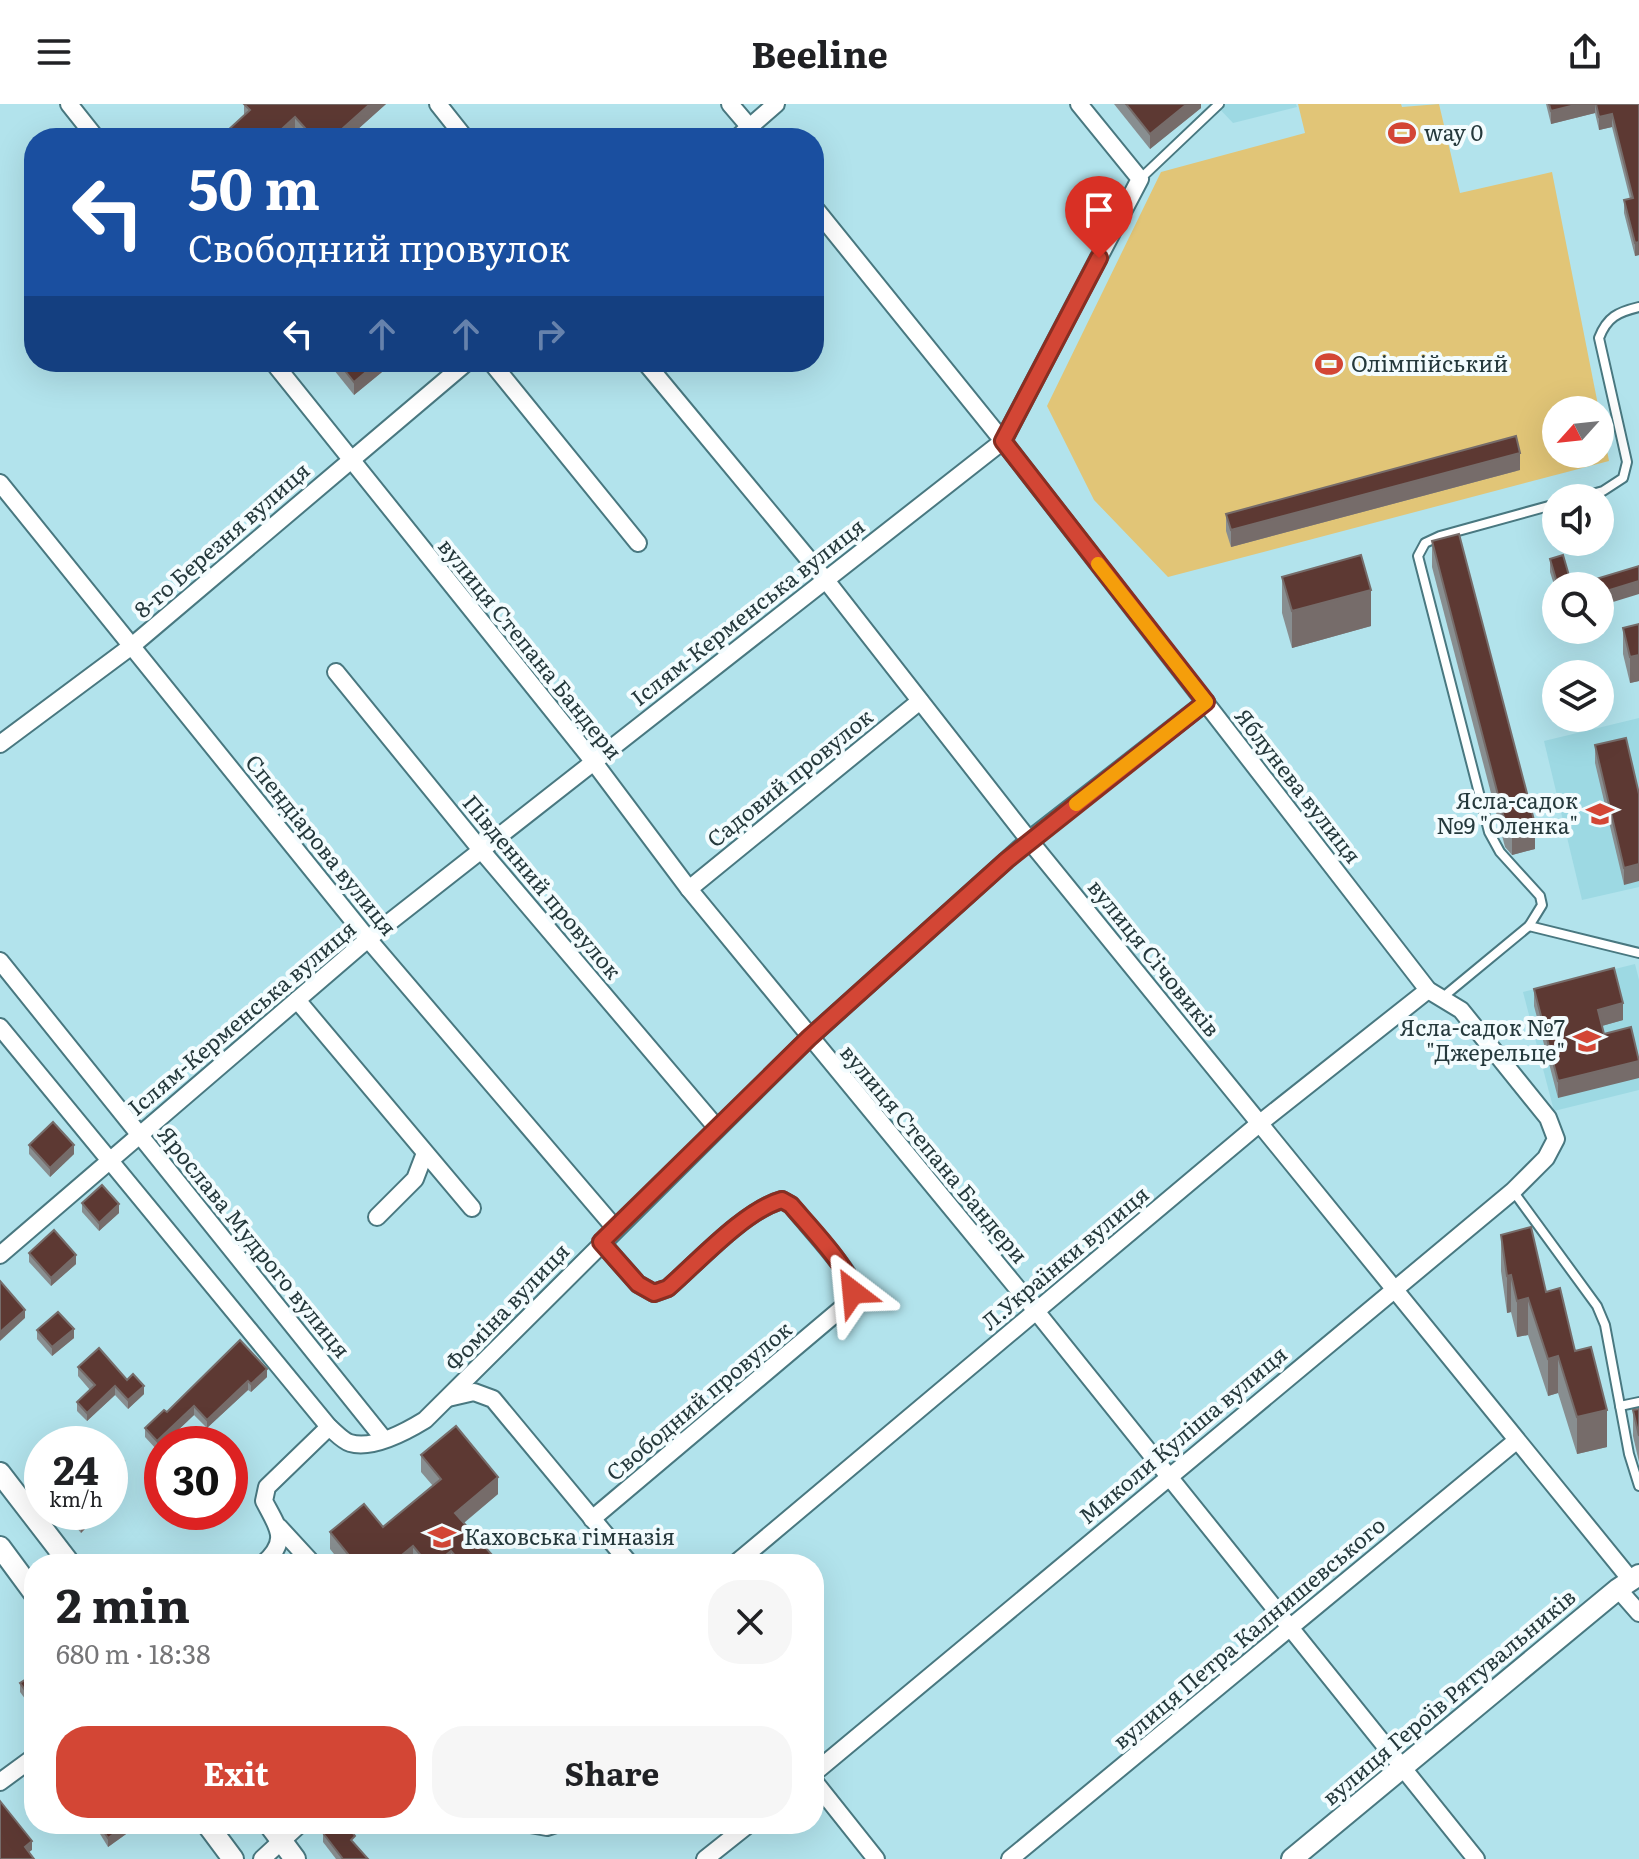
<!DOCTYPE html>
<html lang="en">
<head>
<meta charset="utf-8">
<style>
  body { margin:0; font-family:Literata,serif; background:#f6f6f6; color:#202124; height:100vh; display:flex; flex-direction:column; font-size:30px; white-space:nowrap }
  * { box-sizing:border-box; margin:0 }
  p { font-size:26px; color:#757577 }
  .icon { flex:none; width:44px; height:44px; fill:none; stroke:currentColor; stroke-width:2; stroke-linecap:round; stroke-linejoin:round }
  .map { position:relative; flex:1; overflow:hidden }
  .drawer { position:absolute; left:24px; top:1450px; width:800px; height:280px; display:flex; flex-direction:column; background:#fff; border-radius:32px; box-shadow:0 8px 32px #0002 }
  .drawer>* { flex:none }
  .guide { position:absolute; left:24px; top:24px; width:800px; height:244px; border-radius:32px; box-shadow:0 8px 32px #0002; background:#1a4fa0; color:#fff; overflow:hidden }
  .needle { width:52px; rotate:243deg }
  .controls { position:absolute; left:1542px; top:292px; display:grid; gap:16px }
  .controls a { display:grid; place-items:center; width:72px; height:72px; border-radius:50%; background:#fff; box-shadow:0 8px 32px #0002; font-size:40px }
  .speed { position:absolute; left:24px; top:1322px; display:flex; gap:16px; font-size:40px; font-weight:700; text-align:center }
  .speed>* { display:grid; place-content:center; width:104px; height:104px; border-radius:50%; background:#fff; box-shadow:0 8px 32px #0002; line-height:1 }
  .speed small { font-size:20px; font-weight:400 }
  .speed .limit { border:12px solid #d22; background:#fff; color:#111 }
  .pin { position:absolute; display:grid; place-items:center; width:68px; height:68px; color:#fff; margin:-82px -34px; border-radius:50% 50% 50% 0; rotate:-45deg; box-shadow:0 0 8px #0007 }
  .pin .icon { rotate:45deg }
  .me { position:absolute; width:88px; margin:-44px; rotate:331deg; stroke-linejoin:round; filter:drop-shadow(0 0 6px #0008) }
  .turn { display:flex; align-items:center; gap:28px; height:168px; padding:0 32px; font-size:36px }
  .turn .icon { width:104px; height:104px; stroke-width:2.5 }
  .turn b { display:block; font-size:56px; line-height:68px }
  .lanes { display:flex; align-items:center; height:76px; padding:0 32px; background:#0003; justify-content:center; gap:40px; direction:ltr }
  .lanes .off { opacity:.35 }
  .round { display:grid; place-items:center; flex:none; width:84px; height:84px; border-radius:32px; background:#f6f6f6 }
  .summary { display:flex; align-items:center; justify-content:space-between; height:136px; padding:0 32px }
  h1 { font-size:48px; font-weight:700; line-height:60px }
  .action { display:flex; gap:16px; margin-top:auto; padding:16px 32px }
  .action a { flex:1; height:92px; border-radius:32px; background:#d34635; color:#fff; font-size:32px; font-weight:700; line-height:92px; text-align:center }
  .action a+a { background:#f6f6f6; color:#202124 }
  header { display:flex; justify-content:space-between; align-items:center; height:104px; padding:0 32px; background:#fff; font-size:36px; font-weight:700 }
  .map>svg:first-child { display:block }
  .built { fill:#9dd9e3 }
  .pitch { fill:#e1c577 }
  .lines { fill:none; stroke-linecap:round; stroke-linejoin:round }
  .service-casing { stroke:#497880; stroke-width:12 }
  .minor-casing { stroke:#497880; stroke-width:20 }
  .tertiary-casing { stroke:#497880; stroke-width:24 }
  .service { stroke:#fff; stroke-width:8 }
  .minor { stroke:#fff; stroke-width:16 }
  .tertiary { stroke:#fff; stroke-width:20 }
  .wall { fill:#888e90 }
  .shaded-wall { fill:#766c6a }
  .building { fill:#5d3933; stroke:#766c6a; stroke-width:2 }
  .route-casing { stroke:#892e22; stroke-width:20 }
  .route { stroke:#d34635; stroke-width:14 }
  .slow { stroke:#f59e0b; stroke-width:14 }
  .labels { text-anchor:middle; stroke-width:8; stroke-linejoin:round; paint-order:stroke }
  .poi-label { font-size:22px; fill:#25393c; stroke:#f3fcfe; text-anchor:start }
  .street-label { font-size:22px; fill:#25393c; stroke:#f3fcfe }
</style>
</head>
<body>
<header><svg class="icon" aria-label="menu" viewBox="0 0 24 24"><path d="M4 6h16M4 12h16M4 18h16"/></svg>Beeline<svg class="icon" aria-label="share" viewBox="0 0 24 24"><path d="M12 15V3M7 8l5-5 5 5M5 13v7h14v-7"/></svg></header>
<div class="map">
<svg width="1639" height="1755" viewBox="0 0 1639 1755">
  <rect width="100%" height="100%" fill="#b2e3ec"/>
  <g class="built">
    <path d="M1215,0H1296L1297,3L1233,19Z"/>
    <path d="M1639,614V783L1582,796L1544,637Z"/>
    <path d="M1635,860L1639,876V986L1554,1007L1523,888Z"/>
  </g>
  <path class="pitch" d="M1298,0H1401L1402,3L1439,0L1460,89L1552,68L1599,306H1556V350H1600V310L1609,357L1168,473L1094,396L1047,302L1161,68L1305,29Z"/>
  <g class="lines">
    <g class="service-casing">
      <g id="service">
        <path d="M1140,75L1219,0"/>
        <path d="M1578,394L1603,387L1623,374L1627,358L1599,234C1607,213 1618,208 1639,203"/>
        <path d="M1529,822L1639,849"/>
        <path d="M1443,893L1529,822L1542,801L1540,792L1500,748L1489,728L1418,452L1425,439L1440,432L1556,400"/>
        <path d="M1513,1087L1597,1202L1605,1221L1629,1350L1639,1382"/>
        <path d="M1620,1302L1639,1298"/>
      </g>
    </g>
    <g class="minor-casing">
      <g id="minor">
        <path d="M69,0L96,34"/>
        <path d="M438,0L465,34"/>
        <path d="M730,0L759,34"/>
        <path d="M737,34L776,0"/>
        <path d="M814,103L1003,337L1428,886L1461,906L1548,1014L1556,1035L1546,1054L1513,1087L814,1669"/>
        <path d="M273,258L593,657L689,785L1036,1207L1476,1755"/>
        <path d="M491,258L638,439"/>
        <path d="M645,258L825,475L1029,736L1631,1476"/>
        <path d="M0,379L368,835L615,1124"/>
        <path d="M336,568L481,746L717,1024"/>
        <path d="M0,640L133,541L467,258"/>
        <path d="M689,785L920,597"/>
        <path d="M0,857L383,1334"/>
        <path d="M297,896L472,1104"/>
        <path d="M0,923L329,1323C335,1328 343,1337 350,1339C373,1346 407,1327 425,1316L809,934L1029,736L1206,598"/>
        <path d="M377,1113L415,1075L425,1049"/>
        <path d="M0,1151L368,835L1003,337L1140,75L1079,0"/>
        <path d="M448,1294L474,1288L493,1295L630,1460"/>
        <path d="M592,1415L848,1199C851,1193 855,1187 853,1181C847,1163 804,1118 791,1101L782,1096C745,1106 698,1158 668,1184L654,1189L638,1180L601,1138"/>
        <path d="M279,1423L313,1460"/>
        <path d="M263,1460C290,1436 278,1424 264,1397L267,1383L329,1323"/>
        <path d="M735,1460L1260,1019L1428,886"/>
        <path d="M1618,1485L1639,1509"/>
        <path d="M814,1677L876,1755"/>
        <path d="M0,1678L34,1653"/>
        <path d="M530,1720L547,1723L556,1720"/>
        <path d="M262,1755L300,1720"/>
        <path d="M705,1755L749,1720"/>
        <path d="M1010,1755L1516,1337"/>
      </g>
    </g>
    <g class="tertiary-casing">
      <g id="tertiary">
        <path d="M0,1369L70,1460"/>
        <path d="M0,1443L34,1489"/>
        <path d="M207,1720L233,1755"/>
        <path d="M269,1720L295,1755"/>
        <path d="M1292,1755L1618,1485L1639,1471"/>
      </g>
    </g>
    <use href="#service" class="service"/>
    <use href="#minor" class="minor"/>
    <use href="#tertiary" class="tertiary"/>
  </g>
  <g class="wall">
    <path d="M244,0H386L348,34H300L295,28L287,34H227V27L244,12Z"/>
    <path d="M1114,0H1201V4L1150,45Z"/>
    <path d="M1546,0H1639V151L1635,152L1624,109V96L1630,95L1612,23L1599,26L1595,9L1551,20Z"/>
    <path d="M330,258H382V268L354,291L330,261Z"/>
    <path d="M1520,366L1231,443L1226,427V410Z"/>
    <path d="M1432,437L1535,745L1512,751L1505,743L1432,463Z"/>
    <path d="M1550,455L1572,482H1556V487L1550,468Z"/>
    <path d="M1282,473L1371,522L1292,544L1282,509Z"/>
    <path d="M1639,520V577L1630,579L1623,550V524Z"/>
    <path d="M1626,634L1624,781L1595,659V641Z"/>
    <path d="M1534,885L1623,916L1602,922L1604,930L1558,994L1534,902Z"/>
    <path d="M29,1041L74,1050L50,1073L29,1050Z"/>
    <path d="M82,1099L119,1109L99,1127L82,1108Z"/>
    <path d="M1501,1131L1546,1188L1575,1247L1607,1343L1577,1350L1558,1289L1548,1292L1528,1231L1517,1233L1511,1208L1507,1209L1501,1167Z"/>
    <path d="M29,1149L76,1160L51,1182L29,1158Z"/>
    <path d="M37,1226L74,1234L52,1252L37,1235Z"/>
    <path d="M240,1236L267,1273L251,1288L248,1286L207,1324L194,1311L157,1346L145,1333V1324L167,1308Z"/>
    <path d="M78,1263L127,1276L144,1290L128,1305L115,1291L87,1317L77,1307V1298L90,1286L78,1272Z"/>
    <path d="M1639,1305V1358L1633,1332V1306Z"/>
    <path d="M421,1351L498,1390L464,1419L500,1460H414L413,1459L412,1460H342L330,1445V1428L383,1423L433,1382L421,1368Z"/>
    <path d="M64,1408H100V1409L81,1429Z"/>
    <path d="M34,1570V1607L20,1588V1579Z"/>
    <path d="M94,1720H140L108,1743Z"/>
    <path d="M323,1729L355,1741L368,1755H336L323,1738Z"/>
  </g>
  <g class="shaded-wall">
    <path d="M370,0H386L348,34H332Z"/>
    <path d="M1187,0H1201V4L1150,45V30Z"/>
    <path d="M1579,0H1595V9L1551,20V7Z"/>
    <path d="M1612,10V23L1599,26V13Z"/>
    <path d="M295,13V28L287,34H272Z"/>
    <path d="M1639,138V151L1635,152V139Z"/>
    <path d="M378,258H382V268L354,291V278Z"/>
    <path d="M1520,349V366L1231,443V426Z"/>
    <path d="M1639,477V490L1600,502V489Z"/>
    <path d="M1371,486V522L1292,544V507Z"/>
    <path d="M1639,551V577L1630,579V553Z"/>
    <path d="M1535,720V745L1512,751V726Z"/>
    <path d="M1639,760V777L1624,781V764Z"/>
    <path d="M1623,899V916L1598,923V906Z"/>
    <path d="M1639,957V974L1558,994V977Z"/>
    <path d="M74,1041V1050L50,1073V1064Z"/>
    <path d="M119,1100V1109L99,1127V1119Z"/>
    <path d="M76,1151V1160L51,1182V1174Z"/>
    <path d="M1511,1171V1208L1507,1209V1172Z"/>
    <path d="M1528,1194V1231L1517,1233V1197Z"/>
    <path d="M25,1206V1214L0,1237V1228Z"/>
    <path d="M74,1225V1234L52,1252V1243Z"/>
    <path d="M1558,1252V1289L1548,1292V1255Z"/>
    <path d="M267,1265V1273L251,1288V1280Z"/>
    <path d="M248,1277V1286L207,1324V1316Z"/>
    <path d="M115,1282V1291L87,1317V1309Z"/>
    <path d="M144,1282V1290L128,1305V1296Z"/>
    <path d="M194,1302V1311L157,1346V1337Z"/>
    <path d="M1607,1306V1343L1577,1350V1313Z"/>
    <path d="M124,1357V1366L110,1377V1369Z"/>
    <path d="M498,1373V1390L455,1426V1409Z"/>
    <path d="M93,1408H100V1409L81,1429V1420Z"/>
    <path d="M413,1442V1459L391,1460Z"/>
    <path d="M451,1447V1460H435Z"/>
    <path d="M128,1720H140L108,1743V1734Z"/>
    <path d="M32,1737V1746L25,1751V1743Z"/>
  </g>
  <g class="building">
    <path d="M244,0H370L332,34H314L295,13L272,34H233L227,27L250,6Z"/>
    <path d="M1126,0H1187L1150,30Z"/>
    <path d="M1549,0H1579L1551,7Z"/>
    <path d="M1596,0H1639V138L1635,139L1624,96L1633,94L1612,10L1599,13Z"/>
    <path d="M338,258H378L354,278Z"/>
    <path d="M1516,332L1520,349L1231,426L1226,410Z"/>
    <path d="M1459,430L1535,720L1512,726L1505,718L1432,437Z"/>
    <path d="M1361,451L1371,486L1292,507L1282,473Z"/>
    <path d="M1563,451L1572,482H1558L1550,455Z"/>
    <path d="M1639,462V477L1600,489V482H1573Z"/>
    <path d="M1639,520V551L1630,553L1623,524Z"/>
    <path d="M1626,634L1639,690V760L1624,764L1595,641Z"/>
    <path d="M1614,864L1623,899L1598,906L1604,930L1631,923L1639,957L1558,977L1534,885Z"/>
    <path d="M53,1018L74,1041L50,1064L29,1041Z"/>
    <path d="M102,1081L119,1100L99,1119L82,1099Z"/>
    <path d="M1531,1123L1546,1188L1560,1184L1575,1247L1591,1243L1607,1306L1577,1313L1558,1252L1548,1255L1528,1194L1517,1197L1511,1171L1507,1172L1501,1131Z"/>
    <path d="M54,1126L76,1151L51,1174L29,1149Z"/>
    <path d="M0,1177L25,1206L0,1228Z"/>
    <path d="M58,1208L74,1225L52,1243L37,1226Z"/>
    <path d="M240,1236L267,1265L251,1280L248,1277L207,1316L194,1302L157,1337L145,1324L164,1306L167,1308Z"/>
    <path d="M99,1244L127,1276L133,1270L144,1282L128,1296L115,1282L87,1309L77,1298L95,1281L78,1263Z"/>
    <path d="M1639,1305V1332L1633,1306Z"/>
    <path d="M456,1322L498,1373L455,1409L500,1460H462L451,1447L435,1460H428L413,1442L391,1460H356L330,1428L364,1400L383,1423L441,1375L421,1351Z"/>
    <path d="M115,1347L124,1357L110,1369V1351Z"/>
    <path d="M71,1408H93L81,1420Z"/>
    <path d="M34,1570V1599L20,1579Z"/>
    <path d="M0,1697L32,1737L25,1743L34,1755H0Z"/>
    <path d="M99,1720H128L108,1734Z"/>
    <path d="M334,1720H346L355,1732L351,1736L368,1755H343L323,1729Z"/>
  </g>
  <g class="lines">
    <g class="route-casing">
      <path id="route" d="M853,1188C852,1166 806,1119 791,1101L782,1096C745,1106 698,1158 668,1184L654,1189L638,1180L601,1138L809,934L1007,756L1206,598L1003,337L1099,154"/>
    </g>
    <use href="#route" class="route"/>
    <path class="slow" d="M1076,700L1206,598L1098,460"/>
  </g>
  <defs>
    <g id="stadium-bare" transform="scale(2.16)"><path d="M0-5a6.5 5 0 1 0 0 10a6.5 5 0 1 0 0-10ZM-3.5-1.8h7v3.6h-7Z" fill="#d34635" stroke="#f3fcfe" stroke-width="2.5" paint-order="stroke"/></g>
    <g id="school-bare" transform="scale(2.16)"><path d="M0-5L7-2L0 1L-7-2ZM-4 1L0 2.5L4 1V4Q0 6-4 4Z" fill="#d34635" stroke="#f3fcfe" stroke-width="2.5" paint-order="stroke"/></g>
  </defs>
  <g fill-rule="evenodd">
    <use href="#stadium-bare" x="1402" y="29"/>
    <use href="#stadium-bare" x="1329" y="260"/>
    <use href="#school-bare" x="1600" y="710"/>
    <use href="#school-bare" x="1587" y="937"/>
    <use href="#school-bare" x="442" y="1433"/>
  </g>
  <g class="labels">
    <g class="poi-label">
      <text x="1424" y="37">way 0</text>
      <text x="1351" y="268">Олімпійський</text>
      <text x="1578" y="705" text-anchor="end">Ясла-садок<tspan x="1578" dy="25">№9 "Оленка"</tspan></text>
      <text x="1565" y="932" text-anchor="end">Ясла-садок №7<tspan x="1565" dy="25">"Джерельце"</tspan></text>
      <text x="464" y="1441">Каховська гімназія</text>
    </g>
    <g class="street-label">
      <text transform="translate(222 436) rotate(-41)" y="8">8-го Березня вулиця</text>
      <text transform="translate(748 508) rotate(-38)" y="8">Іслям-Керменська вулиця</text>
      <text transform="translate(530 545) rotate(51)" y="8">вулиця Степана Бандери</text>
      <text transform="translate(790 674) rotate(-39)" y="8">Садовий провулок</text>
      <text transform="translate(1298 682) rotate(52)" y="8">Яблунева вулиця</text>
      <text transform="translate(321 741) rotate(51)" y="8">Спендіарова вулиця</text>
      <text transform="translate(542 783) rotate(50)" y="8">Південний провулок</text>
      <text transform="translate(1154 854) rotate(51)" y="8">вулиця Січовиків</text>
      <text transform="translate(242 914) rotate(-40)" y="8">Іслям-Керменська вулиця</text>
      <text transform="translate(934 1050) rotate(50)" y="8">вулиця Степана Бандери</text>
      <text transform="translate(254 1138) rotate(51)" y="8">Ярослава Мудрого вулиця</text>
      <text transform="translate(1065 1154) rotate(-40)" y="8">Л.Українки вулиця</text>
      <text transform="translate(507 1203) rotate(-46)" y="8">Фоміна вулиця</text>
      <text transform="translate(699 1297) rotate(-40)" y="8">Свободний провулок</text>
      <text transform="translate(1183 1331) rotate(-40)" y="8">Миколи Куліша вулиця</text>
      <text transform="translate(1249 1529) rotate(-40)" y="8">вулиця Петра Калнишевського</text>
      <text transform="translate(1449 1593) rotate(-40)" y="8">вулиця Героїв Рятувальників</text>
    </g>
  </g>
</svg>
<div class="controls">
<a><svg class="needle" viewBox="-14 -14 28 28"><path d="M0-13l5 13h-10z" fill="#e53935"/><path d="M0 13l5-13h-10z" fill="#757577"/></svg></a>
<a><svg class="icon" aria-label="sound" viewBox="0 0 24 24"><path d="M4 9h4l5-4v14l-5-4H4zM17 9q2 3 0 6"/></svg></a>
<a><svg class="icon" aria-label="search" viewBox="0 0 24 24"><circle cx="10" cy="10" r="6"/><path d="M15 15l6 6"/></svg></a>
<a><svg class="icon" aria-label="layers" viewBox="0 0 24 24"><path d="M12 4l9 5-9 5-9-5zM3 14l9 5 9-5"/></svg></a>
</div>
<div class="speed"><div>24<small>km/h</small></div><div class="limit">30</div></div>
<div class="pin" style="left:1099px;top:154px;background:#d93025"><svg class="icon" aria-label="arrive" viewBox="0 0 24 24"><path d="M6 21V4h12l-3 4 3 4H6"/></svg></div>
<svg class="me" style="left:853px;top:1188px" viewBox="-20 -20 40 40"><path d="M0-17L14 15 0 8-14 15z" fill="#d34635" stroke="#fff" stroke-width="4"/></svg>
<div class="guide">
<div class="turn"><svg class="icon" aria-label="left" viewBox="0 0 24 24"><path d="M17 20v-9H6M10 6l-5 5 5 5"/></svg><div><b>50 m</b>Свободний провулок</div></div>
<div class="lanes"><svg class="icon" aria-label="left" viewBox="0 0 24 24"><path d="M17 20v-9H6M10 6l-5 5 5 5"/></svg><svg class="icon off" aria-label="ahead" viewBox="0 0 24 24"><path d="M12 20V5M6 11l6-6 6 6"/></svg><svg class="icon off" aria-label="ahead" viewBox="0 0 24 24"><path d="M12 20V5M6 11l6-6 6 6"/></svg><svg class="icon off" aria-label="right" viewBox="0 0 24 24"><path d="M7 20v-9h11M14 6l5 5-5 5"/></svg></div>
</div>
<section class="drawer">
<div class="summary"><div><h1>2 min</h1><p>680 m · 18:38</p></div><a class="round"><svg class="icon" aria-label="close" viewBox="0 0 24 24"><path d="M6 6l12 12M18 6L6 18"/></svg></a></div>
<div class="action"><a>Exit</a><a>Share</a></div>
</section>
</div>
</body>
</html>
